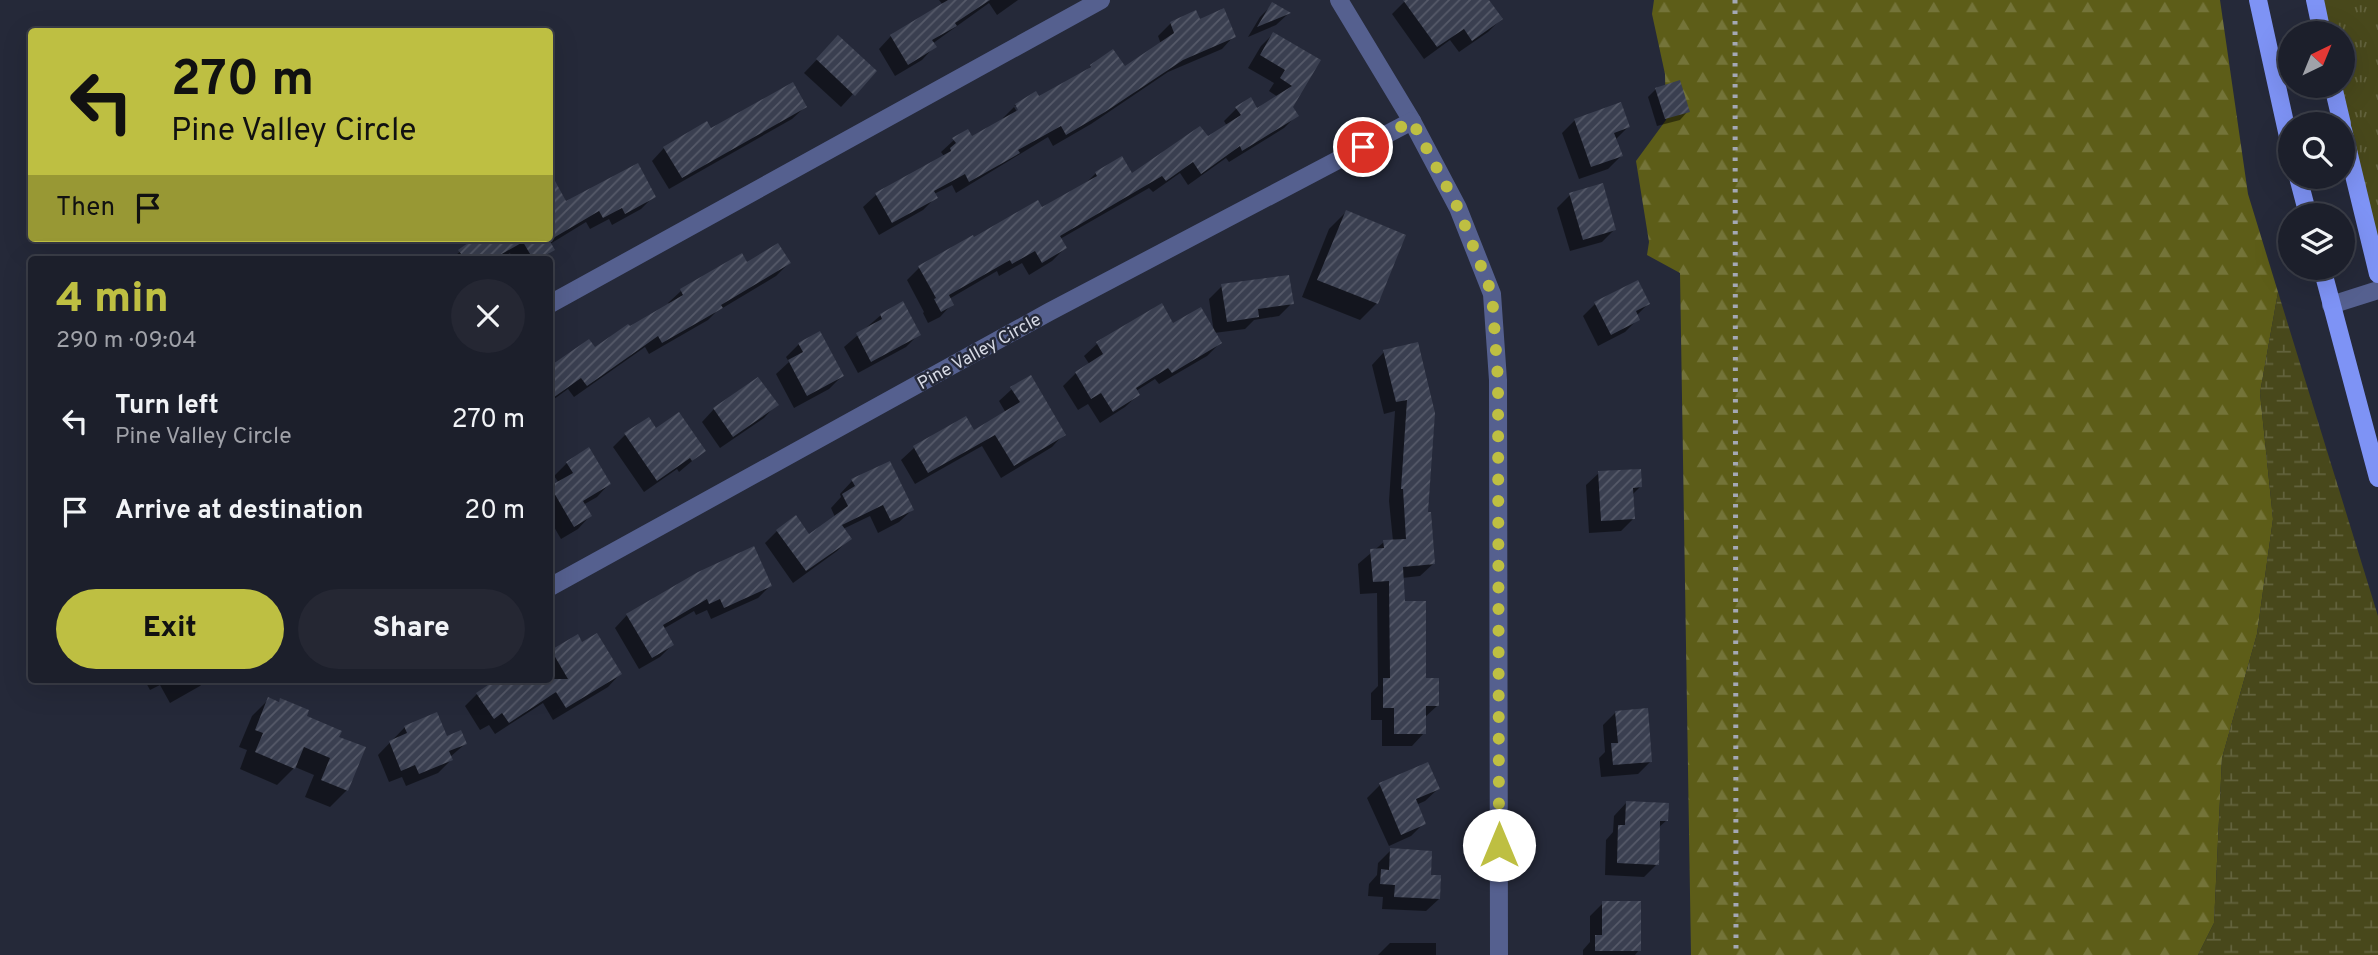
<!DOCTYPE html>
<html lang="en">
<head>
<meta charset="utf-8">
<style>
  body { margin:0; font-family:Overpass,sans-serif; background:#252733; color:#f1f3f6; height:100vh; display:flex; flex-direction:column; font-size:26px; white-space:nowrap }
  * { box-sizing:border-box; margin:0 }
  p { font-size:23px; color:#a0a2a9 }
  .icon { flex:none; width:38px; height:38px; fill:none; stroke:currentColor; stroke-width:2; stroke-linecap:round; stroke-linejoin:round }
  .map { position:relative; flex:1; overflow:hidden }
  .drawer { position:absolute; left:28px; top:256px; width:525px; height:427px; display:flex; flex-direction:column; background:#1c1f2b; border-radius:7px; box-shadow:0 7px 28px #0002,0 0 0 2px #3a3d47 }
  .drawer>* { flex:none }
  .hud { position:absolute; left:28px; top:28px; width:525px; height:214px; border-radius:7px; box-shadow:0 7px 28px #0002,0 0 0 2px #3a3d47; background:#bebf42; color:#111; overflow:hidden }
  .needle { width:46px; rotate:43deg }
  .fabs { position:absolute; left:2278px; top:21px; display:grid; gap:14px }
  .fabs a { display:grid; place-items:center; width:77px; height:77px; border-radius:50%; background:#1c1f2b; box-shadow:0 7px 28px #0002,0 0 0 2px #3a3d47; font-size:35px }
  .pin { position:absolute; display:grid; place-items:center; width:60px; height:60px; color:#fff; margin:-30px; border:4px solid #fff; border-radius:50%; box-shadow:0 2px 7px #0007 }
  .me { position:absolute; width:77px; margin:-38px; rotate:0deg; stroke-linejoin:round; filter:drop-shadow(0 0 5px #0008) }
  .turn { display:flex; align-items:center; gap:24px; height:147px; padding:0 28px; font-size:32px }
  .turn .icon { width:91px; height:91px; stroke-width:2.5 }
  .turn b { display:block; font-size:49px; line-height:60px }
  .then { display:flex; align-items:center; height:66px; padding:0 28px; background:#0003; gap:14px; font-size:26px }
  .round { display:grid; place-items:center; flex:none; width:74px; height:74px; border-radius:37px; background:#252733 }
  .summary { display:flex; align-items:center; justify-content:space-between; height:119px; padding:0 28px }
  h1 { font-size:42px; font-weight:800; line-height:52px; color:#bebf42 }
  .primary-button { display:flex; gap:14px; margin-top:auto; padding:14px 28px }
  .primary-button a { flex:1; height:80px; border-radius:42px; background:#bebf42; color:#111; font-size:28px; font-weight:800; line-height:80px; text-align:center }
  .primary-button a+a { background:#252733; color:#f1f3f6 }
  ul { padding:0; list-style:none }
  li { display:flex; align-items:center; gap:21px; height:91px; padding:0 28px }
  li div { flex:1 }
  li b { display:block; font-size:26px }
  li em { font-style:normal }
  .map>svg:first-child { display:block }
  .grass { fill:url(#grass-tufts) }
  .forest { fill:url(#forest-firs) }
  .wetland { fill:url(#wetland-marsh) }
  .shadow { fill:#0007 }
  .building { fill:url(#building-hatch) }
  .lines { fill:none; stroke-linecap:round; stroke-linejoin:round }
  .street { stroke:#55608f; stroke-width:18 }
  .primary { stroke:#7e93f5; stroke-width:18 }
  .rail { stroke:#a4a8b4; stroke-width:5; stroke-dasharray:3.5 7; stroke-linecap:butt }
  .route { stroke:#bebf42; stroke-width:12; stroke-dasharray:0 21.6 }
  .labels { text-anchor:middle; stroke-width:5; stroke-linejoin:round; paint-order:stroke }
  .street-label { font-size:18px; fill:#d6d9e4; stroke:#252939 }
</style>
</head>
<body>
<div class="map">
<svg width="2378" height="955" viewBox="0 0 2378 955">
  <defs>
    <pattern id="grass-tufts" width="24" height="20" patternUnits="userSpaceOnUse" patternTransform="scale(1.75)"><rect width="24" height="20" fill="#48481b"/><path d="M3 7l-1-3M5 7V3M7 7l1-3M15 17l-1-3M17 17v-4M19 17l1-3" fill="none" stroke="#62623c"/></pattern>
    <pattern id="forest-firs" width="22" height="20" patternUnits="userSpaceOnUse" patternTransform="scale(1.75)"><rect width="22" height="20" fill="#5d5d18"/><path d="M5 1l3.5 6h-7zM16 11l3.5 6h-7z" fill="#747439"/></pattern>
    <pattern id="wetland-marsh" width="20" height="14" patternUnits="userSpaceOnUse" patternTransform="scale(1.75)"><rect width="20" height="14" fill="#48481b"/><path d="M1 5h8M5 5V1M11 12h8M15 12V8" fill="none" stroke="#62623c"/></pattern>
    <pattern id="building-hatch" width="6" height="6" patternUnits="userSpaceOnUse" patternTransform="scale(1.75)"><rect width="6" height="6" fill="#3a3f50"/><path d="M-1 1l2-2M0 6l6-6M5 7l2-2" fill="none" stroke="#565a69"/></pattern>
  </defs>
  <rect width="100%" height="100%" fill="#252939"/>
  <path class="grass" d="M2315,0H2378V263L2333,86H2343V33H2322Z"/>
  <path class="forest" d="M1654,0H2220L2248,194L2278,292L2260,393L2273,519L2257,634L2222,758L2214,923L2198,955H1691L1680,273L1647,255L1649,242L1636,161L1666,120L1665,74L1652,14Z"/>
  <path class="wetland" d="M2278,292L2378,616V955H2198L2214,923L2222,758L2257,634L2273,519L2260,393Z"/>
  <g class="shadow">
    <path d="M939,0H1018L997,15L989,3L932,44L934,47L922,60L895,76L879,49L891,36L943,5Z"/>
    <path d="M1406,0H1487L1501,19L1488,32L1459,52L1450,40L1424,59L1392,14Z"/>
    <path d="M1272,5L1288,14L1276,25L1248,37L1260,17Z"/>
    <path d="M1199,21L1234,36L1222,49L1168,72L1091,124L1053,146L1048,137L956,193L952,185L934,194L936,197L923,210L879,235L863,207L876,195L942,158L944,156L941,152L954,140L971,139L1004,120L1003,118L1014,107L1021,118L1018,106H1014L1016,105L1038,99L1086,72L1091,66L1124,69L1161,44L1158,36L1171,23Z"/>
    <path d="M1273,34L1319,61L1291,107L1297,115L1284,128L1229,162L1226,158L1188,185L1180,173L1153,192L1149,188L1060,239L1065,248L1052,261L1029,275L1022,263L999,276L997,271L949,299L952,304L940,317L928,323L923,313L924,312L907,280L919,268L974,240L1042,209L1084,185L1096,173L1131,176L1207,138L1227,126L1224,121L1237,108L1257,110L1278,97L1269,91L1274,83L1248,68L1261,46Z"/>
    <path d="M826,50L853,94L841,107L804,73Z"/>
    <path d="M1656,89L1688,111L1680,120L1657,126L1648,97Z"/>
    <path d="M805,107L792,119L669,189L652,161L664,148L711,130Z"/>
    <path d="M1575,120L1628,127L1615,140L1621,156L1608,169L1579,179L1562,133Z"/>
    <path d="M557,188L565,203L654,196L641,209L612,225L609,219L590,229L586,222L550,244L553,249L543,259H513L510,253L500,259H451L477,238H550V193Z"/>
    <path d="M1570,195L1614,230L1602,242L1570,251L1557,208Z"/>
    <path d="M1346,212L1377,303L1360,320L1302,297L1329,229Z"/>
    <path d="M789,263L776,276L716,312L708,320L649,354L645,347L574,397L568,389L550,402V368L589,341L595,350L670,305L668,303L681,291Z"/>
    <path d="M1222,286L1292,303L1279,316L1254,320L1245,329L1214,333L1220,343L1207,356L1159,384L1155,379L1136,391L1138,395L1125,407L1100,423L1088,404L1078,410L1063,386L1076,373L1090,365L1084,356L1097,344L1173,325L1214,333L1209,299Z"/>
    <path d="M1595,304H1648L1636,316L1638,319L1625,332L1598,346L1583,316Z"/>
    <path d="M881,315L919,334L906,347L858,373L844,347Z"/>
    <path d="M799,344L842,376L829,389L794,408L776,374L789,362L786,357Z"/>
    <path d="M1416,345L1426,514L1433,564L1420,576L1402,578L1403,603L1424,680L1437,706L1424,718V733L1412,746H1382V720H1371V693L1378,686L1377,593L1360,594L1358,564L1384,542L1393,541L1389,501L1395,411L1384,414L1372,365L1384,352Z"/>
    <path d="M1012,389L1064,434L1052,447L1001,478L982,446L915,484L901,460L914,448L965,418L973,433L1006,413L999,401Z"/>
    <path d="M776,405L764,418L720,448L702,422L714,409Z"/>
    <path d="M656,430L704,451L679,472L677,469L644,492L613,447L626,434Z"/>
    <path d="M567,463L609,484L597,497L583,505L590,516L578,529L561,539L550,520V489L559,483L554,476Z"/>
    <path d="M1599,473L1640,487L1632,495L1633,519L1621,531L1589,533L1586,485Z"/>
    <path d="M852,481L912,510L899,522L878,533L870,516L843,529L850,538L837,551L793,583L765,543L777,531L809,536L835,517L831,508L841,497L840,494Z"/>
    <path d="M770,586L758,598L711,619L707,610L696,615L694,611L663,629L672,645L660,657L639,669L615,628L627,615Z"/>
    <path d="M577,636L582,644L620,674L608,687L553,720L543,703L495,734L489,725L480,730L465,706L477,694L500,679H550V653Z"/>
    <path d="M144,679H207L200,686L170,703L160,685L150,690Z"/>
    <path d="M269,699L277,703L281,700L337,737L347,790L330,807L305,797L314,775L295,767L277,785L240,769L247,750L239,747L252,716Z"/>
    <path d="M1616,712L1651,761L1638,774L1601,777L1599,758L1605,752L1603,725Z"/>
    <path d="M405,727L446,738L465,744L450,757L451,760L438,773L406,786L402,777L389,782L378,755Z"/>
    <path d="M1427,764L1438,789L1425,801L1416,805L1424,823L1411,836L1389,846L1367,798L1380,785Z"/>
    <path d="M1626,803L1667,820L1658,828L1657,864L1644,877L1605,875L1606,840L1613,832L1614,816Z"/>
    <path d="M1391,850L1429,876L1439,899L1426,911L1382,909L1383,897L1368,896L1369,884L1377,875L1378,863Z"/>
    <path d="M1603,903L1639,950L1635,955H1583V950L1590,942V916Z"/>
    <path d="M1390,943H1436V955H1378Z"/>
  </g>
  <g class="building">
    <path d="M948,0H990L955,23L957,26L932,40L937,47L908,65L890,35Z"/>
    <path d="M1403,0H1489L1503,19L1472,41L1464,29L1437,47Z"/>
    <path d="M1272,2L1291,13L1257,27Z"/>
    <path d="M1224,8L1236,37L1183,60L1105,112L1066,135L1061,126L1018,150L1020,153L969,182L965,174L934,191L938,198L892,223L875,193L951,151L950,148L956,143L952,138L968,129L972,136L1018,110L1015,104L1036,91L1039,96L1091,67L1090,65L1113,49L1125,66L1174,33L1170,22L1196,10L1200,19Z"/>
    <path d="M1273,32L1321,60L1293,107L1299,116L1242,151L1240,146L1201,174L1193,162L1166,181L1162,176L1060,236L1067,248L1042,263L1035,251L1012,264L1010,260L949,295L954,305L941,312L934,299L936,298L918,266L973,235L974,237L1038,200L1042,207L1097,176L1095,172L1122,156L1132,173L1200,126L1208,136L1241,115L1235,107L1251,97L1257,108L1292,86L1280,78L1285,70L1260,55Z"/>
    <path d="M838,35L877,71L855,96L816,59Z"/>
    <path d="M1680,80L1690,112L1665,119L1655,88Z"/>
    <path d="M793,82L807,107L682,178L663,147L707,121L711,128Z"/>
    <path d="M1621,102L1630,127L1614,133L1623,156L1591,167L1574,119Z"/>
    <path d="M638,163L656,197L625,214L622,208L603,218L599,211L550,240V172L566,201Z"/>
    <path d="M1603,183L1616,230L1583,240L1569,193Z"/>
    <path d="M1346,210L1406,235L1378,304L1317,280Z"/>
    <path d="M475,238H548L555,250L539,259H533L523,242L493,259H465L458,250Z"/>
    <path d="M778,243L791,263L721,305L723,308L662,343L658,336L587,386L581,378L550,400V366L589,339L595,347L628,324L630,326L683,295L680,289L742,253L747,262Z"/>
    <path d="M1289,275L1294,304L1258,309L1259,317L1227,322L1221,284Z"/>
    <path d="M1638,280L1650,304L1636,311L1640,320L1611,335L1594,302Z"/>
    <path d="M903,301L921,335L871,362L856,333L882,319L880,314Z"/>
    <path d="M1162,303L1173,323L1201,307L1222,343L1172,373L1168,368L1136,388L1140,395L1113,412L1101,393L1091,399L1075,372L1103,354L1096,342Z"/>
    <path d="M820,331L844,376L807,396L788,360L803,352L798,343Z"/>
    <path d="M1418,342L1435,413L1428,512H1431L1435,564L1403,567L1405,601H1426V678H1439V706H1426V734H1394V708H1383V678H1390L1389,581L1373,582L1370,549L1384,548L1383,540L1406,539L1403,489H1401L1407,400L1396,402L1383,350Z"/>
    <path d="M1031,375L1066,435L1014,466L995,435L928,473L913,446L966,416L974,430L1020,402L1010,387Z"/>
    <path d="M758,377L779,405L733,437L713,408Z"/>
    <path d="M679,412L706,451L692,461L690,458L657,481L624,433L649,417L656,428Z"/>
    <path d="M589,447L611,484L583,501L592,516L574,527L550,486L573,473L566,462Z"/>
    <path d="M890,461L914,510L891,521L883,505L842,525L852,539L806,571L776,530L796,515L809,534L848,506L842,494L855,486L851,479Z"/>
    <path d="M1641,469L1642,487L1633,488L1635,519L1601,521L1598,471Z"/>
    <path d="M754,546L772,586L724,608L720,599L709,604L707,599L663,625L674,645L652,658L626,614L698,572Z"/>
    <path d="M597,633L622,674L566,708L556,692L509,723L502,713L494,719L476,693L497,679H568L551,650L578,634L582,642Z"/>
    <path d="M268,697L279,702L280,698L309,710L307,716L342,731L339,737L366,747L348,791L321,780L330,758L304,747L295,769L255,752L263,733L255,730Z"/>
    <path d="M1648,708L1652,762L1613,765L1611,743H1618L1615,711Z"/>
    <path d="M437,712L447,736L461,730L467,744L449,751L453,760L419,774L415,765L401,771L389,741L407,733L404,726Z"/>
    <path d="M1428,762L1440,789L1416,799L1426,824L1401,835L1379,783Z"/>
    <path d="M1626,801L1669,803L1668,821H1660L1659,865L1617,863L1618,825H1625Z"/>
    <path d="M1390,848L1432,851L1431,875H1441L1440,899L1394,897L1395,885L1380,884L1381,869L1389,870Z"/>
    <path d="M1602,901H1641V951H1595V935H1602Z"/>
  </g>
  <g class="lines">
    <g class="street">
      <path d="M1339,0L1412,121L1458,208L1492,294L1498,380L1499,955"/>
      <path d="M550,304L1101,0"/>
      <path d="M2331,305L2378,290"/>
      <path d="M550,587L1049,312L1412,121"/>
    </g>
    <g class="primary">
      <path d="M2258,0L2291,150"/>
      <path d="M2315,0L2322,33"/>
      <path d="M2333,86L2342,124"/>
      <path d="M2343,130L2378,274"/>
      <path d="M2298,177L2308,215"/>
      <path d="M2322,268L2378,478"/>
    </g>
    <path class="rail" d="M1735,0L1736,955"/>
  </g>
  <g class="lines">
    <path class="route" d="M1363,147L1412,121L1458,208L1492,294L1498,380L1499,845"/>
  </g>
  <g class="labels">
    <g class="street-label">
      <text transform="translate(979 351) rotate(-29)" y="6">Pine Valley Circle</text>
    </g>
  </g>
</svg>
<div class="fabs">
<a><svg class="needle" viewBox="-14 -14 28 28"><path d="M0-13l5 13h-10z" fill="#e53935"/><path d="M0 13l5-13h-10z" fill="#a0a2a9"/></svg></a>
<a><svg class="icon" aria-label="search" viewBox="0 0 24 24"><circle cx="10" cy="10" r="6"/><path d="M15 15l6 6"/></svg></a>
<a><svg class="icon" aria-label="layers" viewBox="0 0 24 24"><path d="M12 4l9 5-9 5-9-5zM3 14l9 5 9-5"/></svg></a>
</div>
<div class="pin" style="left:1363px;top:147px;background:#d93025"><svg class="icon" aria-label="arrive" viewBox="0 0 24 24"><path d="M6 21V4h12l-3 4 3 4H6"/></svg></div>
<svg class="me" style="left:1499px;top:845px" viewBox="-20 -20 40 40"><circle r="19" fill="#fff"/><path d="M0-13L10 11 0 6-10 11z" fill="#bebf42"/></svg>
<div class="hud">
<div class="turn"><svg class="icon" aria-label="left" viewBox="0 0 24 24"><path d="M17 20v-9H6M10 6l-5 5 5 5"/></svg><div><b>270 m</b>Pine Valley Circle</div></div>
<div class="then">Then<svg class="icon" aria-label="arrive" viewBox="0 0 24 24"><path d="M6 21V4h12l-3 4 3 4H6"/></svg></div>
</div>
<section class="drawer">
<div class="summary"><div><h1>4 min</h1><p>290 m · 09:04</p></div><a class="round"><svg class="icon" aria-label="close" viewBox="0 0 24 24"><path d="M6 6l12 12M18 6L6 18"/></svg></a></div>
<ul>
<li><svg class="icon" aria-label="left" viewBox="0 0 24 24"><path d="M17 20v-9H6M10 6l-5 5 5 5"/></svg><div><b>Turn left</b><p>Pine Valley Circle</p></div><em>270 m</em></li>
<li><svg class="icon" aria-label="arrive" viewBox="0 0 24 24"><path d="M6 21V4h12l-3 4 3 4H6"/></svg><div><b>Arrive at destination</b></div><em>20 m</em></li>
</ul>
<div class="primary-button"><a>Exit</a><a>Share</a></div>
</section>
</div>
</body>
</html>
